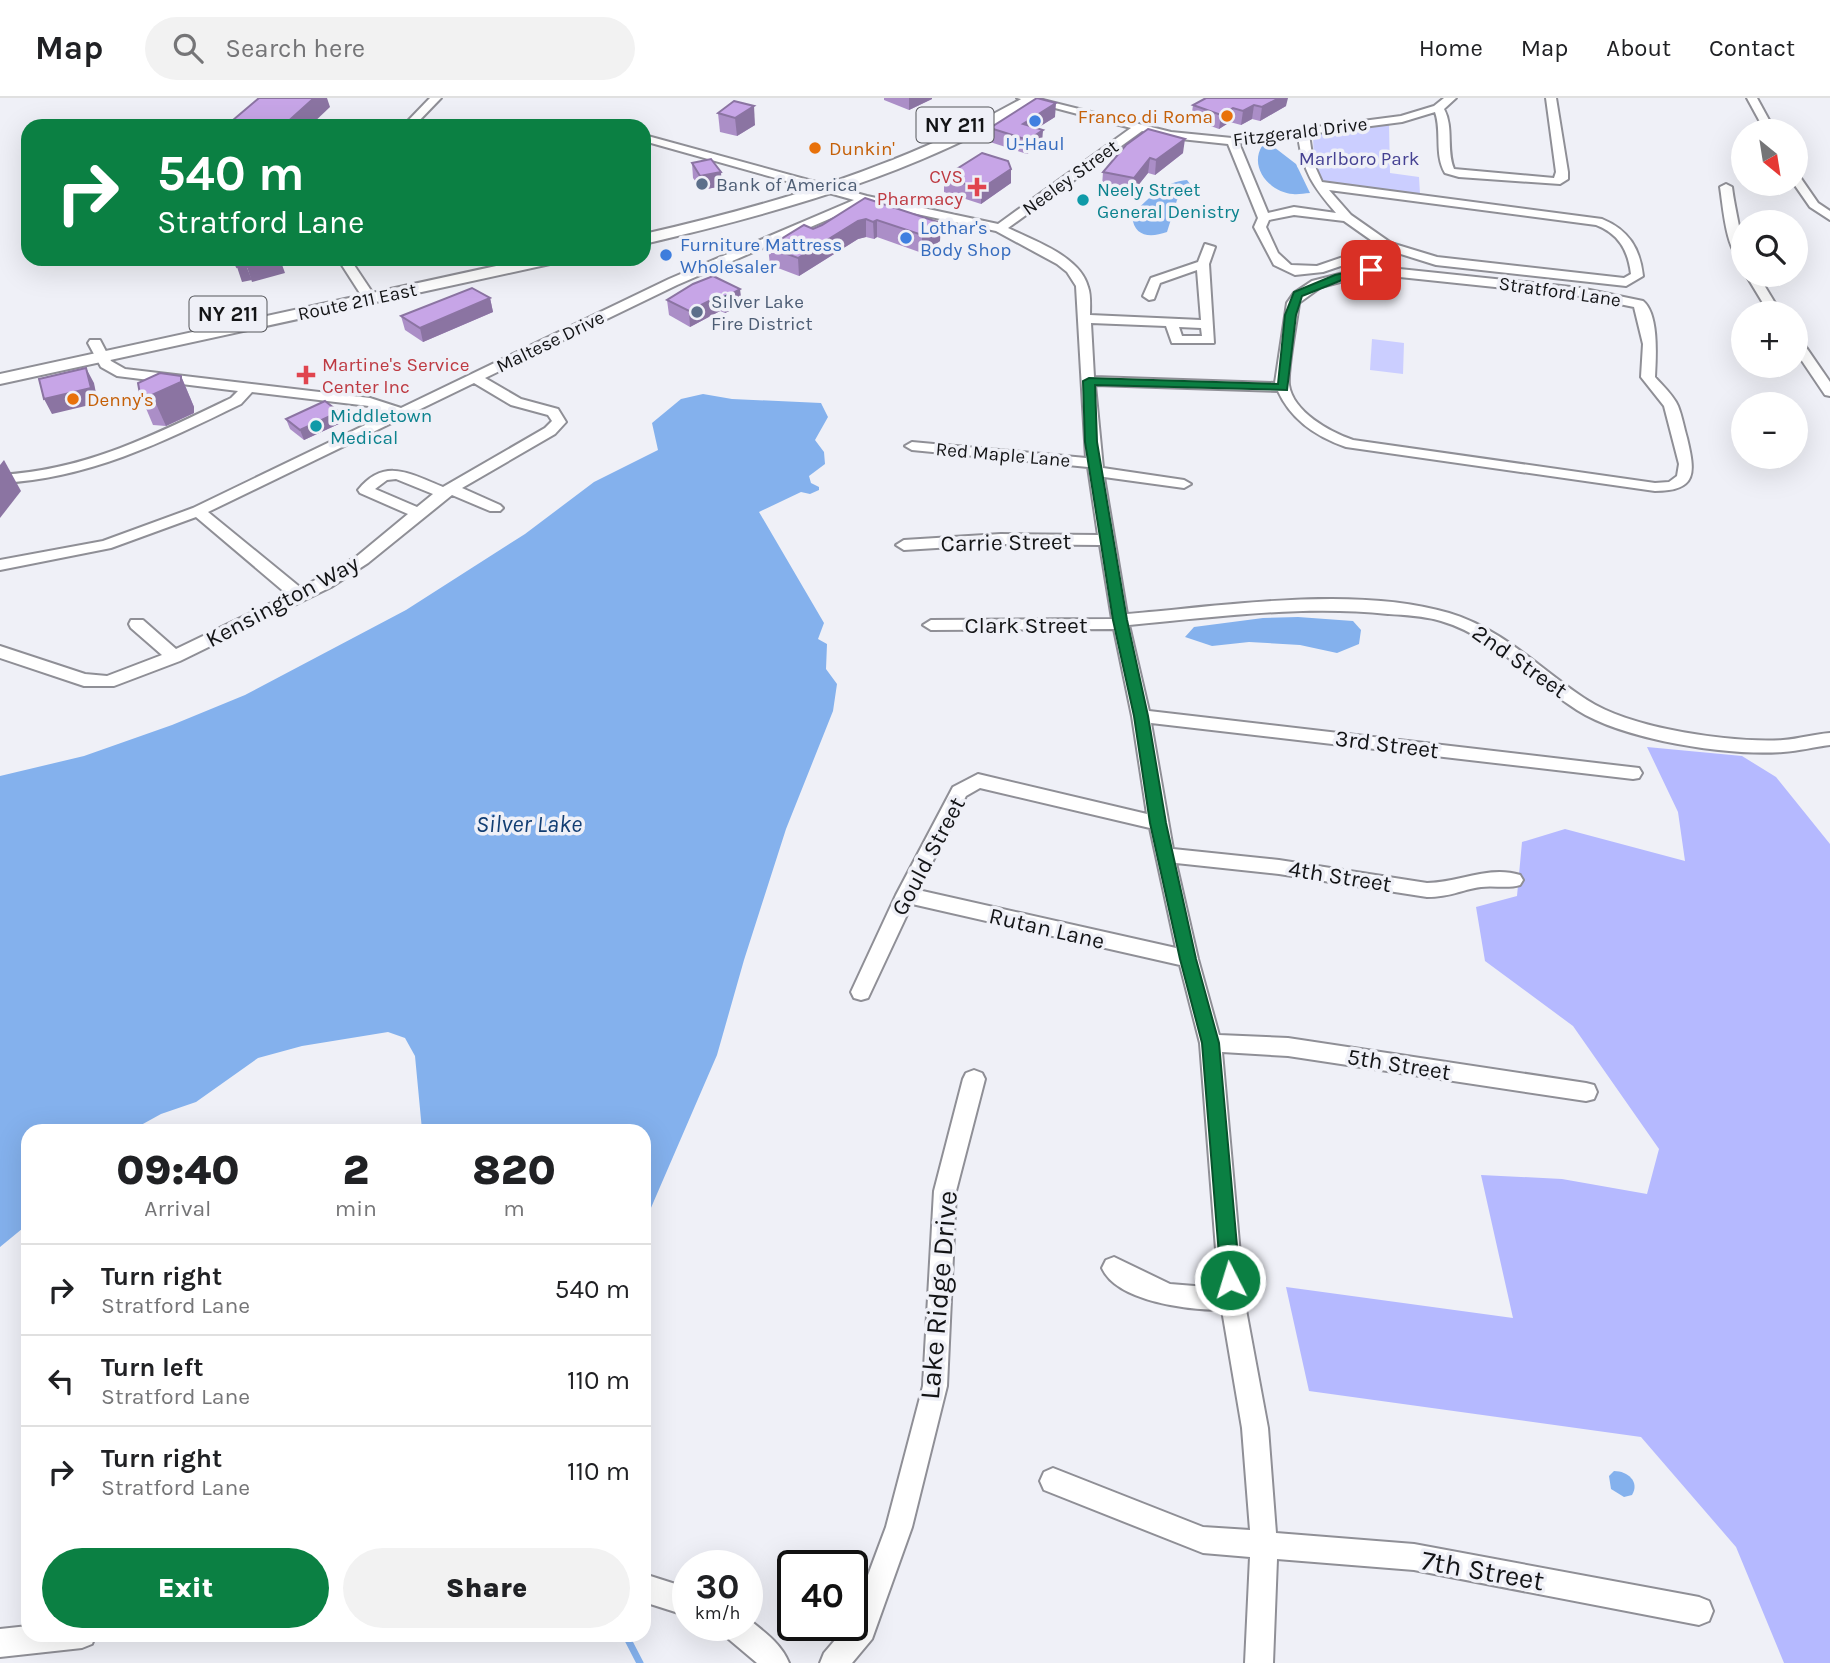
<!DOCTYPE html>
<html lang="en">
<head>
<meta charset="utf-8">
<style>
  body { margin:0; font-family:Karla,sans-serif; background:#f2f2f2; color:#202124; height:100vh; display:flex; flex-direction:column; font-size:26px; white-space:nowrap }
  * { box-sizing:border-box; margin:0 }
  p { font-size:23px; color:#757577 }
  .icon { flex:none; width:38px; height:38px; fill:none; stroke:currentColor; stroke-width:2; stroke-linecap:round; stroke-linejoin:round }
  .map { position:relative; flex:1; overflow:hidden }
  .details { position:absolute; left:21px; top:1026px; width:630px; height:518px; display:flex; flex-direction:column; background:#fff; border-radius:21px; box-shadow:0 7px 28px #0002 }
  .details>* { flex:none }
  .guide { position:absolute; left:21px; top:21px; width:630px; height:147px; border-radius:21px; box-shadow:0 7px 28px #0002; background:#0b8043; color:#fff; overflow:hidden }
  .needle { width:46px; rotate:150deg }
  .tools { position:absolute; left:1731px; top:21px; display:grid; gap:14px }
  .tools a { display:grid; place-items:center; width:77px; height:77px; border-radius:50%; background:#fff; box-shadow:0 7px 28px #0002; font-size:35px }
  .speed { position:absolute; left:672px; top:1452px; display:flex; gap:14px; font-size:35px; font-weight:700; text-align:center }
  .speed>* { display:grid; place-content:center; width:91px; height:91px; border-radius:50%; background:#fff; box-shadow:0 7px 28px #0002; line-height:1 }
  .speed small { font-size:18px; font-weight:400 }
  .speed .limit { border:4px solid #111; border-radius:10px; background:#fff; color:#111 }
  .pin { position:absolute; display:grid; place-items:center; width:60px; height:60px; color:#fff; margin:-30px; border-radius:14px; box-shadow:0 4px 10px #0006 }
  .me { position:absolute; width:77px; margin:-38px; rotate:355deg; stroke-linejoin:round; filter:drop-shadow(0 0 5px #0008) }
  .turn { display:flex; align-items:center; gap:24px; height:147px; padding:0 21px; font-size:32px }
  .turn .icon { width:91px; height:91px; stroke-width:2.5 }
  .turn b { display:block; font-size:49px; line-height:60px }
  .eta { display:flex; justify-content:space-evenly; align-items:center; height:119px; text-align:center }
  .eta b { font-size:42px; font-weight:800; line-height:49px }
  .action { display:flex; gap:14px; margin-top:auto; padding:14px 21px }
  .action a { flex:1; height:80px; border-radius:42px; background:#0b8043; color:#fff; font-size:28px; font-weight:800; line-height:80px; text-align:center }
  .action a+a { background:#f2f2f2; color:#202124 }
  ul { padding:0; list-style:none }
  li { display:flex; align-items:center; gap:21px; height:91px; padding:0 21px; border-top:2px solid #e0e0e0 }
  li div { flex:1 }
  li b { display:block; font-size:26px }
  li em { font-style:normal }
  header { display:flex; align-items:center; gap:42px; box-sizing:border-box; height:98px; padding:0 35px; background:#fff; border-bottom:2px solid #e0e0e0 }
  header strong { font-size:33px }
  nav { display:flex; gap:38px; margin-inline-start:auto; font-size:24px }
  .search { width:490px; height:63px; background:#f2f2f2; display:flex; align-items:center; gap:18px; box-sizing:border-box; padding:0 24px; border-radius:38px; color:#757577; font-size:26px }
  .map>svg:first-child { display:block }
  .green { fill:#cbceff }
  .forest { fill:#b5b9ff }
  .water { fill:#84b1ed }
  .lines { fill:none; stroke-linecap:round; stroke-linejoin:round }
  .stream { stroke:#84b1ed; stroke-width:7 }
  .minor-casing { stroke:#8f8f96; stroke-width:4 }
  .major-casing { stroke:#8f8f96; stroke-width:4 }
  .minor { fill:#fff; fill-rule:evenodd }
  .major { fill:#fff; fill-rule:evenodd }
  .wall { fill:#ab8ec7 }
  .shaded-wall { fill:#8b74a2 }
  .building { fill:#c7a5e7; stroke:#8b74a2; stroke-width:2 }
  .route { fill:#0b8043; stroke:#07532c; stroke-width:2 }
  .food-dot { fill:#e8710a; stroke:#eff0f7; stroke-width:2.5 }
  .shop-dot { fill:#3f7fe0; stroke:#eff0f7; stroke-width:2.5 }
  .service-dot { fill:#5c6f8a; stroke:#eff0f7; stroke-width:2.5 }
  .health-dot { fill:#e0444e; stroke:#eff0f7; stroke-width:2.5 }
  .culture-dot { fill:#0f9aa8; stroke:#eff0f7; stroke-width:2.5 }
  .labels { text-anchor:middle; stroke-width:7; stroke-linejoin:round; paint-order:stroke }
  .far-food-label { font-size:19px; fill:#c56008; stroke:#eff0f7; text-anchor:start }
  .far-street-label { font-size:19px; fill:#131416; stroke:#eff0f7 }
  .far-shop-label { font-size:19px; fill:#366cbe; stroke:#eff0f7; text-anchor:start }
  .far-park-label { font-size:19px; fill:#454192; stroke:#eff0f7 }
  .far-health-label { font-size:19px; fill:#be3a42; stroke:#eff0f7; text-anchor:end }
  .far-service-label { font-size:19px; fill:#4e5e75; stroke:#eff0f7; text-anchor:start }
  .far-culture-label { font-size:19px; fill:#0d838f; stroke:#eff0f7; text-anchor:start }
  .shield { fill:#eff0f7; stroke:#55565a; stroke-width:2 }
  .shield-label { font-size:21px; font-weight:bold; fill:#131416 }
  .street-label { font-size:23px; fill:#131416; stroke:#eff0f7 }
  .water-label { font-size:24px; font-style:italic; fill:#123e73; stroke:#eff0f7 }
  .near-street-label { font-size:28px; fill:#131416; stroke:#eff0f7 }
</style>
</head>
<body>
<header>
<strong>Map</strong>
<div class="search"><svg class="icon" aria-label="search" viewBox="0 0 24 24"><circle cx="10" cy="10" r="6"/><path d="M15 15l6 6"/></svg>Search here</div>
<nav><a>Home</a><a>Map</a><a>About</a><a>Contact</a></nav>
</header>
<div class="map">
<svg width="1830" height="1565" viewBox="0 0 1830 1565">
  <rect width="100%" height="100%" fill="#eff0f7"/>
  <g class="green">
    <path d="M1389,26L1390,75L1419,79L1420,96L1334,87L1322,82L1314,66L1313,37Z"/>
    <path d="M1372,241L1404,245L1403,276L1370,272Z"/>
  </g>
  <path class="forest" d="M1647,649L1742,658L1776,679L1830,746V1565H1784L1736,1449L1641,1339L1309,1293L1286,1189L1513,1220L1481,1077L1562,1081L1647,1096L1659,1051L1573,928L1485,863L1476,809L1517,798L1522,744L1565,731L1685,763L1678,714Z"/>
  <g class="water">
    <path d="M1270,46L1296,66L1310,95C1304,95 1298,97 1293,96C1269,94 1249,69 1262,48Z"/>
    <path d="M1187,82L1190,86L1177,102L1167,134C1150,140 1134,139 1132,118C1145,102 1166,83 1187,82Z"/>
    <path d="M703,296L732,301L821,305L828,319L815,342L824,354L825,366L809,378L811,385L819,389V392L810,396L801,394L759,414L824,525L818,541L827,546L826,571L837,586L833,613L786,731L744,862L717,957L644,1126V1032H422L415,958L405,940L388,934L302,948L258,960L196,1004L161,1016L132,1032H28V1126L0,1149V678L84,658L172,627L245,597L406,512L525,436L594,384L658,352L652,325L681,301Z"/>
    <path d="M1298,519L1353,523L1361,532L1359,546L1337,555L1300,547L1249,544L1212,548L1185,539L1194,529L1263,520Z"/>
    <path d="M1614,1373C1628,1373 1640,1384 1632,1397L1624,1399L1611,1391L1609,1378Z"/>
  </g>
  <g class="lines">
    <path class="stream" d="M625,1536L640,1565"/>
    <g class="minor-casing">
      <g id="minor">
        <path d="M430,0H441L414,28H403Z"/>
        <path d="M1017,0H1035L1171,34L1232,40L1401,18L1434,8L1444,0H1456L1444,11C1454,30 1446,51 1454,71L1554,80L1556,74L1546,0H1556L1568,74V81L1560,86L1459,79L1445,75C1434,56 1442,34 1435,14L1402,24L1309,36L1313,64L1322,84L1602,121C1629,132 1640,151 1643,178L1626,188L1436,167L1388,152L1323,174L1295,177L1274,167L1254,129L1258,120L1228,46L1171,40L1142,33L1008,130C1034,143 1080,158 1088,189C1091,197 1090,208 1090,217L1201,222L1197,172L1160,185L1154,201L1149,202L1143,198L1151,180L1198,164L1205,146L1215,149L1209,166L1214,245H1172L1166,228L1091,225L1094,279L1275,285L1287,205L1294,195L1312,183L1371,168L1580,190L1643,203C1659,216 1656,259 1655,279C1662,287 1674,298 1678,308C1682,318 1684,330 1687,340C1695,374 1698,393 1655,393L1346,349C1317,339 1291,322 1278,293L1095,287L1103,370L1184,382L1191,386L1184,390L1104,379L1127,516C1224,508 1355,487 1449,515C1503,531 1541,572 1587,602C1631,631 1731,645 1783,642C1799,641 1814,636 1830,635V647C1814,649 1799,653 1783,654C1727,658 1624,642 1577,612C1531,583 1495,539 1441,523C1424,518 1405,517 1388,516C1302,507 1215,519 1129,527L1149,613L1639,670L1642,675L1639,680L1633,681L1151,625L1173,751L1279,762L1427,785C1458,785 1489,767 1520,777L1523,782L1520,787C1507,791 1494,787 1481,789C1460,792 1451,799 1427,799L1279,776L1176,765L1198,861L1219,937L1288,940L1586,985L1594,987L1597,994L1594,1001L1586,1003L1288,958L1222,954L1244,1201L1268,1330L1276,1435L1414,1446L1699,1499L1709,1503L1713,1513L1709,1523L1699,1527L1414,1472L1277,1461L1273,1565H1245L1250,1459L1203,1455L1044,1392L1040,1383L1044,1374L1053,1370L1203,1429L1250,1432L1242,1330L1222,1212C1190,1212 1117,1204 1102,1170L1106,1162L1114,1159L1170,1186L1219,1190L1200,945L1180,867L912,806L868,900L861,902L854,900L851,894L896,797L953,689L978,676L1147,716L1132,618L1114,531L931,532L923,527L931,522L1112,521L1100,447L1001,446L904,452L896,447L904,442L1001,436L1098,437L1088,369L912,352L905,348L912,344L1086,360L1076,188L1067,174L1057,166L996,133L866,105L677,187L485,280L521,301L558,311L566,324L555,336L462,390L500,407L503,410L500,413H490L452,397L368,465L331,489L180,563L114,588H84L0,560V548L85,576L107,578L162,557L131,530L129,526L131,522H143L176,551L288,497L196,419L111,450L0,472V462L103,443L193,410L390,315L369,308L252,294L241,306C163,344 88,381 0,385V377C87,372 154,337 231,300L238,293L117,278L101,269L88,245L90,242H100L111,263L125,271L370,300L401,310L669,181L854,102L644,43V37L867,98L998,126L1131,30ZM1298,38C1303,74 1313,88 1336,115L1294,109L1268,115L1239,45ZM1329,92L1596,127C1619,136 1628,152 1631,176L1624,180L1437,159L1391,145L1351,117ZM1294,117L1344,123L1378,147L1317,168L1291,167L1278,155L1266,129L1269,122ZM1371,176L1580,198L1634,209L1643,246L1641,279L1664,308L1679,366L1677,378L1669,384L1655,385L1353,342C1330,334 1293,314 1289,287C1287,272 1297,223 1299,205L1321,189ZM1179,229L1201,230L1202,238H1182ZM474,285L511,307L548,317L552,323L545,330L443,389C410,376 385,359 358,392L360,395L408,416L356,459L301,490L208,414ZM396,381L433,396L417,409L375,391L387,382ZM980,690L1150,730L1176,850L918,792L966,698Z"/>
        <path d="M1747,0H1757L1775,33H1765Z"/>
        <path d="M1796,78L1800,79L1818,105L1830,113V122L1810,109L1794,86Z"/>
        <path d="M1726,86L1732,89C1735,114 1743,138 1743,163C1726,156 1723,107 1720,89Z"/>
        <path d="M338,161H350L376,200L375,203H365Z"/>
        <path d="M1746,177H1758L1781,215H1769Z"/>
        <path d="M1796,241L1801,242L1830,284V298L1825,297L1796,254Z"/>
        <path d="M974,972L982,975L985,981L956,1093L947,1288L912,1429L872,1541L852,1565H820L824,1555L847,1528H852V1520L886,1429L923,1288L934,1093L963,981L966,975Z"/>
        <path d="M644,1476L688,1490V1518L644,1504Z"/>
        <path d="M747,1520C763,1533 781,1545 789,1565H757L725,1538L721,1528H747Z"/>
        <path d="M28,1528V1536H96L92,1546L82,1550L0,1559V1531Z"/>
      </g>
    </g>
    <g class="major-casing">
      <g id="major">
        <path d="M1023,0H1040C1024,16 995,27 975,37C870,89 758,119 644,146V136C777,106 904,67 1023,0Z"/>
        <path d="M528,161H558L550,166L0,286V276Z"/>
      </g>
    </g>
    <use href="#minor" class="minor"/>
    <use href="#major" class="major"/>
  </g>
  <g class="wall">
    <path d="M884,0H932V1L909,12L884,2Z"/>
    <path d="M1206,0L1286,8L1260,23L1252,21L1241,27L1230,24L1219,31L1191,21L1193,7Z"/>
    <path d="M734,3L755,27L737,38L720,34L718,15Z"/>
    <path d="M1055,19L1037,30L1042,46L1027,56L990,44V30Z"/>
    <path d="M1126,47L1183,55L1155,77L1148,75L1132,95L1102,88L1103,74Z"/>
    <path d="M692,65L722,88L702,92L693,80Z"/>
    <path d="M1011,71V85L981,106L944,94V79Z"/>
    <path d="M865,100L940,143L922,155L877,139L874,141L866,139L858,141L799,178L770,167L768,149L822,127Z"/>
    <path d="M693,186L742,207L725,215L720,213L690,229L669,217L667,202Z"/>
    <path d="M490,200L493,214L423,244L405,232L401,218Z"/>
    <path d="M181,278L194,309V315L166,328L153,327L140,296Z"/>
    <path d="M339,314L343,324L304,342L290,331L286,321Z"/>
  </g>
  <g class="shaded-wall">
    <path d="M314,0H327L330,9L310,28H283Z"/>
    <path d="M909,0H932V1L909,12Z"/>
    <path d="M1279,0H1288L1286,8L1260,23L1262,9Z"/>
    <path d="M1056,5L1055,19L1022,40L1023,26Z"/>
    <path d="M1254,7L1252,21L1241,27L1243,13Z"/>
    <path d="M754,8L755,27L737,38L735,20Z"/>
    <path d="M1233,10L1230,24L1219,31L1221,17Z"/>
    <path d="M1043,32L1042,46L1027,56L1028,42Z"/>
    <path d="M1185,41L1183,55L1155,77L1156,62Z"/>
    <path d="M1150,60L1148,75L1132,95L1134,80Z"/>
    <path d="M1011,71V85L981,106V91Z"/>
    <path d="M721,74L722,88L702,92L700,78Z"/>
    <path d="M866,121V139L858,141L799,178L798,160L858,123Z"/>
    <path d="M877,122V139L874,141L873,124Z"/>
    <path d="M941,125L940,143L922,155V137Z"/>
    <path d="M277,161H280L285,175L252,184L247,169Z"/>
    <path d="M246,167L252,182L242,184L237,169Z"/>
    <path d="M740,191L742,207L725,215L724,200Z"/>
    <path d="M719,198L720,213L690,229L689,213Z"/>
    <path d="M490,200L493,214L423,244L420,230Z"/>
    <path d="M86,270L94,285L98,305L52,316L44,301Z"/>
    <path d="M181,278L194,309V315L166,328L152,297Z"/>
    <path d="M339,314L343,324L304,342L300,332Z"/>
    <path d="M4,362L21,393L0,420V367Z"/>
  </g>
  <g class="building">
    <path d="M259,0H314L283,28H226Z"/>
    <path d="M1037,0L1056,5L1023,26L1043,32L1028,42L990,30Z"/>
    <path d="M1206,0H1279L1262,9L1254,7L1243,13L1233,10L1221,17L1193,7Z"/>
    <path d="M734,3L754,8L735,20L718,15Z"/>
    <path d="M1148,31L1185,41L1156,62L1150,60L1134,80L1103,74L1126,47Z"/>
    <path d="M982,55L1008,63L1011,71L981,91L944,79Z"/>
    <path d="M711,61L721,74L700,78L692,65Z"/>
    <path d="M865,100L941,125L922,137L877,122L873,124L866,121L858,123L798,160L768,149L804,127L813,131L822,127Z"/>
    <path d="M233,161H277L247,169L246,167L237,169Z"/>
    <path d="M713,178L740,191L724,200L719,198L689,213L667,202L693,186Z"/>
    <path d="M472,190L490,200L420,230L401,218Z"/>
    <path d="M86,270L91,290L44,301L39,281Z"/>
    <path d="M160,275L181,278V284L152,297L140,296L138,285Z"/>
    <path d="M325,303L339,314L300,332L286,321Z"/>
  </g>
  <path class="route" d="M1371,169L1374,170V174L1342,182L1302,198L1296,217L1287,292L1095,287L1097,344L1127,522L1148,618L1166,725L1196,861L1219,945L1240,1182L1237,1189L1230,1192L1223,1189L1221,1182L1202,945L1180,861L1150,725L1134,618L1113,522L1085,344L1083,283L1089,280L1278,286L1285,217L1294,194L1335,177Z"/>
  <g class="food-dot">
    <circle cx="1227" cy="18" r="7"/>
    <circle cx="815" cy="50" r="7"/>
    <circle cx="73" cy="301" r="7"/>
  </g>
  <g class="shop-dot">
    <circle cx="1035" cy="23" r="7"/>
    <circle cx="906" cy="140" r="7"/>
    <circle cx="666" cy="157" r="7"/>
  </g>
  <g class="service-dot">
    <circle cx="702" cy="86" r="7"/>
    <circle cx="697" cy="214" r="7"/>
  </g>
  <g class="health-dot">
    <path d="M973.5 78.5h7v7h7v7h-7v7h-7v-7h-7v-7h7z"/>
    <path d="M302.5 266.5h7v7h7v7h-7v7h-7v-7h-7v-7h7z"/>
  </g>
  <g class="culture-dot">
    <circle cx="1083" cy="102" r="7"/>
    <circle cx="316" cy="328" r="7"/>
  </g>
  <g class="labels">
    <g class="far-food-label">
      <text x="1213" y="25" text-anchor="end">Franco di Roma</text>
      <text x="829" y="57">Dunkin'</text>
      <text x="87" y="308">Denny's</text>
    </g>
    <g class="far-street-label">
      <text transform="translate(1300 33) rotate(-7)" y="7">Fitzgerald Drive</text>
      <text transform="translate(1070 79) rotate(-36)" y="7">Neeley Street</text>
      <text transform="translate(1560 193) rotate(8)" y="7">Stratford Lane</text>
      <text transform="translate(357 203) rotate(-12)" y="7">Route 211 East</text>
      <text transform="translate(550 243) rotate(-26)" y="7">Maltese Drive</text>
      <text transform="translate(1003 356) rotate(5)" y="7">Red Maple Lane</text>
    </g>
    <g class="far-shop-label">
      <text x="1035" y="52" text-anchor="middle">U-Haul</text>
      <text x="920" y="136">Lothar's<tspan x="920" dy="22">Body Shop</tspan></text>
      <text x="680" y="153">Furniture Mattress<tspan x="680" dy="22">Wholesaler</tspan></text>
    </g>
    <g class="far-park-label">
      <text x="1359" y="67">Marlboro Park</text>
    </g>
    <g class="far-health-label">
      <text x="963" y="85">CVS<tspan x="963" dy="22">Pharmacy</tspan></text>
      <text x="322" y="273" text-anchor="start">Martine's Service<tspan x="322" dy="22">Center Inc</tspan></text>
    </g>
    <g class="far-service-label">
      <text x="716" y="93">Bank of America</text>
      <text x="711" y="210">Silver Lake<tspan x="711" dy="22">Fire District</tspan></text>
    </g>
    <g class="far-culture-label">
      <text x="1097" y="98">Neely Street<tspan x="1097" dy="22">General Denistry</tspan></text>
      <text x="330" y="324">Middletown<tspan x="330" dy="22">Medical</tspan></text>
    </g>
    <g class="shield">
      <rect x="916.5" y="9.5" width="77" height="35" rx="5"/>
      <rect x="189.5" y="198.5" width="77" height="35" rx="5"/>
    </g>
    <g class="shield-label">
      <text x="955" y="34">NY 211</text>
      <text x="228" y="223">NY 211</text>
    </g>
    <g class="street-label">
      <text transform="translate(1006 444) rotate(-1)" y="8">Carrie Street</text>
      <text transform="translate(282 503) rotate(-28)" y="8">Kensington Way</text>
      <text x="1026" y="535">Clark Street</text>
      <text transform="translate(1520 563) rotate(35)" y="8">2nd Street</text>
      <text transform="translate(1387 646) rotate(7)" y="8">3rd Street</text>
      <text transform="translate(928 758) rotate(-62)" y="8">Gould Street</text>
      <text transform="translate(1340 778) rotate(9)" y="8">4th Street</text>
      <text transform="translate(1047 830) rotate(13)" y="8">Rutan Lane</text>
      <text transform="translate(1399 966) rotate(9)" y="8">5th Street</text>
    </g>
    <g class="water-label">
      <text x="529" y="734">Silver Lake</text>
    </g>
    <g class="near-street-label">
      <text transform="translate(938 1197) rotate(-85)" y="10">Lake Ridge Drive</text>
      <text transform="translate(1483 1472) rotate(10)" y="10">7th Street</text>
    </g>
  </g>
</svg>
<div class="tools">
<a><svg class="needle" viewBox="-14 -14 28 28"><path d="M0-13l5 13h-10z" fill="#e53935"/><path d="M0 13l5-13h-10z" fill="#757577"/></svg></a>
<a><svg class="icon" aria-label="search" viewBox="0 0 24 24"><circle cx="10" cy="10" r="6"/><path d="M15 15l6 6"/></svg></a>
<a>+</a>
<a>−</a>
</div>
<div class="speed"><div>30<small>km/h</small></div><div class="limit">40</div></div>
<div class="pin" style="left:1371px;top:172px;background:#d93025"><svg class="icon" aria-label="arrive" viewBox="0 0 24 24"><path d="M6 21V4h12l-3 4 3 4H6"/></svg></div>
<svg class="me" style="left:1230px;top:1182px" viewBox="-20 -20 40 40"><circle r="17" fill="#0b8043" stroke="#fff" stroke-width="3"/><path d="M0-11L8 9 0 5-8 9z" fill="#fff"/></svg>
<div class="guide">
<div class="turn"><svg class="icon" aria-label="right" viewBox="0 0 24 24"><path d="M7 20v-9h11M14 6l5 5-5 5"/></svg><div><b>540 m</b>Stratford Lane</div></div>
</div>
<section class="details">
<div class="eta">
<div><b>09:40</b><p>Arrival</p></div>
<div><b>2</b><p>min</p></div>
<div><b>820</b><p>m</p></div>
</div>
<ul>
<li><svg class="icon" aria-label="right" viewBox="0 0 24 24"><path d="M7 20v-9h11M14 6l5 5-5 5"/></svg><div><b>Turn right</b><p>Stratford Lane</p></div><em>540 m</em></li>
<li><svg class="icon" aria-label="left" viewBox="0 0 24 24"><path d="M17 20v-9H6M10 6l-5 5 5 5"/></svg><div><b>Turn left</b><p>Stratford Lane</p></div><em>110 m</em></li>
<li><svg class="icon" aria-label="right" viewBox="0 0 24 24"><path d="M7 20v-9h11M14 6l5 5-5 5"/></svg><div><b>Turn right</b><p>Stratford Lane</p></div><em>110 m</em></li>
</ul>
<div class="action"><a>Exit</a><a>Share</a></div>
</section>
</div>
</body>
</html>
